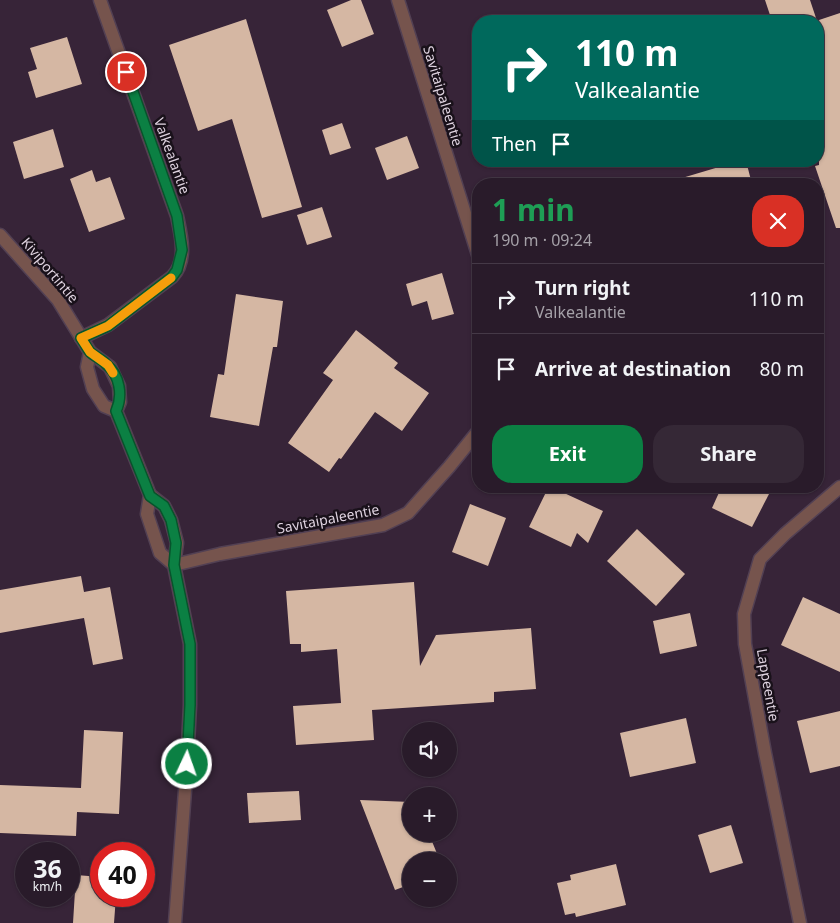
<!DOCTYPE html>
<html lang="en">
<head>
<meta charset="utf-8">
<style>
  body { margin:0; font-family:"Noto Sans",sans-serif; background:#352836; color:#f1f3f6; height:100vh; display:flex; flex-direction:column; font-size:19px; white-space:nowrap }
  * { box-sizing:border-box; margin:0 }
  p { font-size:16px; color:#a5a1a8 }
  .icon { flex:none; width:28px; height:28px; fill:none; stroke:currentColor; stroke-width:2; stroke-linecap:round; stroke-linejoin:round }
  .map { position:relative; flex:1; overflow:hidden }
  .details { position:absolute; left:472px; top:178px; width:352px; height:315px; display:flex; flex-direction:column; background:#291b2a; border-radius:20px; box-shadow:0 1px 4px #0004,0 0 0 1px #453947 }
  .details>* { flex:none }
  .top-card { position:absolute; left:472px; top:15px; width:352px; height:152px; border-radius:20px; box-shadow:0 1px 4px #0004,0 0 0 1px #453947; background:#00695c; color:#fff; overflow:hidden }
  .tools { position:absolute; left:402px; top:722px; display:grid; gap:10px }
  .tools a { display:grid; place-items:center; width:55px; height:55px; border-radius:50%; background:#291b2a; box-shadow:0 1px 4px #0004,0 0 0 1px #453947; font-size:25px }
  .speed { position:absolute; left:15px; top:842px; display:flex; gap:10px; font-size:25px; font-weight:700; text-align:center }
  .speed>* { display:grid; place-content:center; width:65px; height:65px; border-radius:50%; background:#291b2a; box-shadow:0 1px 4px #0004,0 0 0 1px #453947; line-height:1 }
  .speed small { font-size:12px; font-weight:400 }
  .speed .limit { border:8px solid #d22; background:#fff; color:#111 }
  .pin { position:absolute; display:grid; place-items:center; width:42px; height:42px; color:#fff; margin:-21px; border:2px solid #fff; border-radius:50%; box-shadow:0 1px 5px #0007 }
  .me { position:absolute; width:55px; margin:-28px; rotate:3deg; stroke-linejoin:round; filter:drop-shadow(0 0 4px #0008) }
  .turn { display:flex; align-items:center; gap:18px; height:105px; padding:0 20px; font-size:22px }
  .turn .icon { width:65px; height:65px; stroke-width:2.5 }
  .turn b { display:block; font-size:35px; line-height:42px }
  .then { display:flex; align-items:center; height:48px; padding:0 20px; background:#0003; gap:10px; font-size:19px }
  .round { display:grid; place-items:center; flex:none; width:52px; height:52px; border-radius:20px; background:#352836 }
  .head { display:flex; align-items:center; justify-content:space-between; height:85px; padding:0 20px }
  h1 { font-size:30px; font-weight:700; line-height:38px; color:#1e9e55 }
  .cta { display:flex; gap:10px; margin-top:auto; padding:10px 20px }
  .cta a { flex:1; height:58px; border-radius:20px; background:#0b8043; color:#fff; font-size:20px; font-weight:700; line-height:58px; text-align:center }
  .cta a+a { background:#352836; color:#f1f3f6 }
  ul { padding:0; list-style:none }
  li { display:flex; align-items:center; gap:15px; height:70px; padding:0 20px; border-top:1px solid #453947 }
  li div { flex:1 }
  li b { display:block; font-size:19px }
  li em { font-style:normal }
  .map>svg:first-child { display:block }
  .building { fill:#d5b7a3 }
  .lines { fill:none; stroke-linecap:round; stroke-linejoin:round }
  .minor-casing { stroke:#524053; stroke-width:15 }
  .minor { stroke:#76544d; stroke-width:12 }
  .route-casing { stroke:#07532c; stroke-width:12 }
  .route { stroke:#0b8043; stroke-width:9 }
  .slow { stroke:#f59e0b; stroke-width:9 }
  .labels { text-anchor:middle; stroke-width:5; stroke-linejoin:round; paint-order:stroke }
  .street-label { font-size:14px; fill:#ded2df; stroke:#19111a }
</style>
</head>
<body>
<div class="map">
<svg width="840" height="923" viewBox="0 0 840 923">
  <rect width="100%" height="100%" fill="#372438"/>
  <g class="building">
    <path d="M351,0H361L374,34L342,47L327,10Z"/>
    <path d="M765,0H810L817,21H772Z"/>
    <path d="M840,13V228H836L815,166L819,165V20Z"/>
    <path d="M246,19L302,207L262,218L232,119L198,131L169,45Z"/>
    <path d="M67,37L82,84L36,98L28,72L37,69L30,48Z"/>
    <path d="M342,123L351,148L330,155L322,130Z"/>
    <path d="M53,129L64,167L24,179L13,142Z"/>
    <path d="M407,136L419,168L387,180L375,148Z"/>
    <path d="M739,161H746L752,184H683L682,178Z"/>
    <path d="M92,170L96,182L110,177L125,219L89,232L70,179Z"/>
    <path d="M322,207L332,237L307,245L297,215Z"/>
    <path d="M442,273L454,314L432,320L427,301L412,306L406,284Z"/>
    <path d="M236,294L283,301L277,347H273L259,426L210,417L218,374L224,375Z"/>
    <path d="M356,330L398,363L394,368L429,393L402,431L375,412L341,459L339,458L329,472L288,443L333,380L323,373Z"/>
    <path d="M549,486L603,511L588,543L577,533L571,547L529,527Z"/>
    <path d="M722,486H753L769,494L752,527L712,508Z"/>
    <path d="M470,504L506,518L488,566L452,552Z"/>
    <path d="M637,529L685,574L656,606L607,561Z"/>
    <path d="M81,576L84,592L110,587L123,659L93,665L84,618L0,633V590Z"/>
    <path d="M414,582L420,666L436,635L531,628L536,689L494,692V702L372,710L374,740L296,745L293,706L341,703L337,649L301,652V644H290L286,591Z"/>
    <path d="M803,597L840,614V672L781,645Z"/>
    <path d="M690,613L697,646L660,654L653,621Z"/>
    <path d="M840,711V766L810,773L797,721Z"/>
    <path d="M686,718L696,763L630,777L620,733Z"/>
    <path d="M84,730L123,732L119,814L77,812L76,836L0,833V785L81,788Z"/>
    <path d="M299,791L301,820L249,823L247,793Z"/>
    <path d="M360,800L411,802V834H429L440,861H411V884L395,890Z"/>
    <path d="M731,825L743,863L710,873L698,835Z"/>
    <path d="M616,864L626,905L576,917L575,913L565,915L557,883L571,880L570,875Z"/>
    <path d="M76,875L101,877V896H116L114,923H73Z"/>
  </g>
  <g class="lines">
    <g class="minor-casing">
      <g id="minor">
        <path d="M398,0L479,258"/>
        <path d="M0,235L58,300L90,352L110,367L119,386L120,402L116,411"/>
        <path d="M81,338L108,325L172,277C188,261 181,235 177,216L100,0"/>
        <path d="M90,352L87,367L93,389L104,406L116,411L150,495L147,514L160,553L174,565"/>
        <path d="M150,495L164,506L171,520L177,543L174,565L190,644V705L187,764L175,923"/>
        <path d="M174,565L220,554L383,525L408,513L449,467L479,430"/>
        <path d="M800,923L765,753L745,644L744,614L760,559L785,534L840,487"/>
      </g>
    </g>
    <use href="#minor" class="minor"/>
  </g>
  <g class="lines">
    <g class="route-casing">
      <path id="route" d="M126,72L177,216L182,250L177,270L172,277L108,326L81,338C84,342 87,348 90,352C94,356 101,359 106,364C120,375 123,396 116,411L150,496L164,506L171,520L176,543L174,565L190,644V705L187,764"/>
    </g>
    <use href="#route" class="route"/>
    <path class="slow" d="M113,373L108,365L90,352L81,338L108,326L171,278"/>
  </g>
  <g class="labels">
    <g class="street-label">
      <text transform="translate(443 96) rotate(73)" y="5">Savitaipaleentie</text>
      <text transform="translate(172 156) rotate(70)" y="5">Valkealantie</text>
      <text transform="translate(50 270) rotate(50)" y="5">Kiviportintie</text>
      <text transform="translate(328 519) rotate(-11)" y="5">Savitaipaleentie</text>
      <text transform="translate(768 685) rotate(80)" y="5">Lappeentie</text>
    </g>
  </g>
</svg>
<div class="tools">
<a><svg class="icon" aria-label="sound" viewBox="0 0 24 24"><path d="M4 9h4l5-4v14l-5-4H4zM17 9q2 3 0 6"/></svg></a>
<a>+</a>
<a>−</a>
</div>
<div class="speed"><div>36<small>km/h</small></div><div class="limit">40</div></div>
<div class="pin" style="left:126px;top:72px;background:#d93025"><svg class="icon" aria-label="arrive" viewBox="0 0 24 24"><path d="M6 21V4h12l-3 4 3 4H6"/></svg></div>
<svg class="me" style="left:187px;top:764px" viewBox="-20 -20 40 40"><circle r="17" fill="#0b8043" stroke="#fff" stroke-width="3"/><path d="M0-11L8 9 0 5-8 9z" fill="#fff"/></svg>
<div class="top-card">
<div class="turn"><svg class="icon" aria-label="right" viewBox="0 0 24 24"><path d="M7 20v-9h11M14 6l5 5-5 5"/></svg><div><b>110 m</b>Valkealantie</div></div>
<div class="then">Then<svg class="icon" aria-label="arrive" viewBox="0 0 24 24"><path d="M6 21V4h12l-3 4 3 4H6"/></svg></div>
</div>
<section class="details">
<div class="head"><div><h1>1 min</h1><p>190 m · 09:24</p></div><a class="round" style="background:#d93025;color:#fff"><svg class="icon" aria-label="close" viewBox="0 0 24 24"><path d="M6 6l12 12M18 6L6 18"/></svg></a></div>
<ul>
<li><svg class="icon" aria-label="right" viewBox="0 0 24 24"><path d="M7 20v-9h11M14 6l5 5-5 5"/></svg><div><b>Turn right</b><p>Valkealantie</p></div><em>110 m</em></li>
<li><svg class="icon" aria-label="arrive" viewBox="0 0 24 24"><path d="M6 21V4h12l-3 4 3 4H6"/></svg><div><b>Arrive at destination</b></div><em>80 m</em></li>
</ul>
<div class="cta"><a>Exit</a><a>Share</a></div>
</section>
</div>
</body>
</html>
